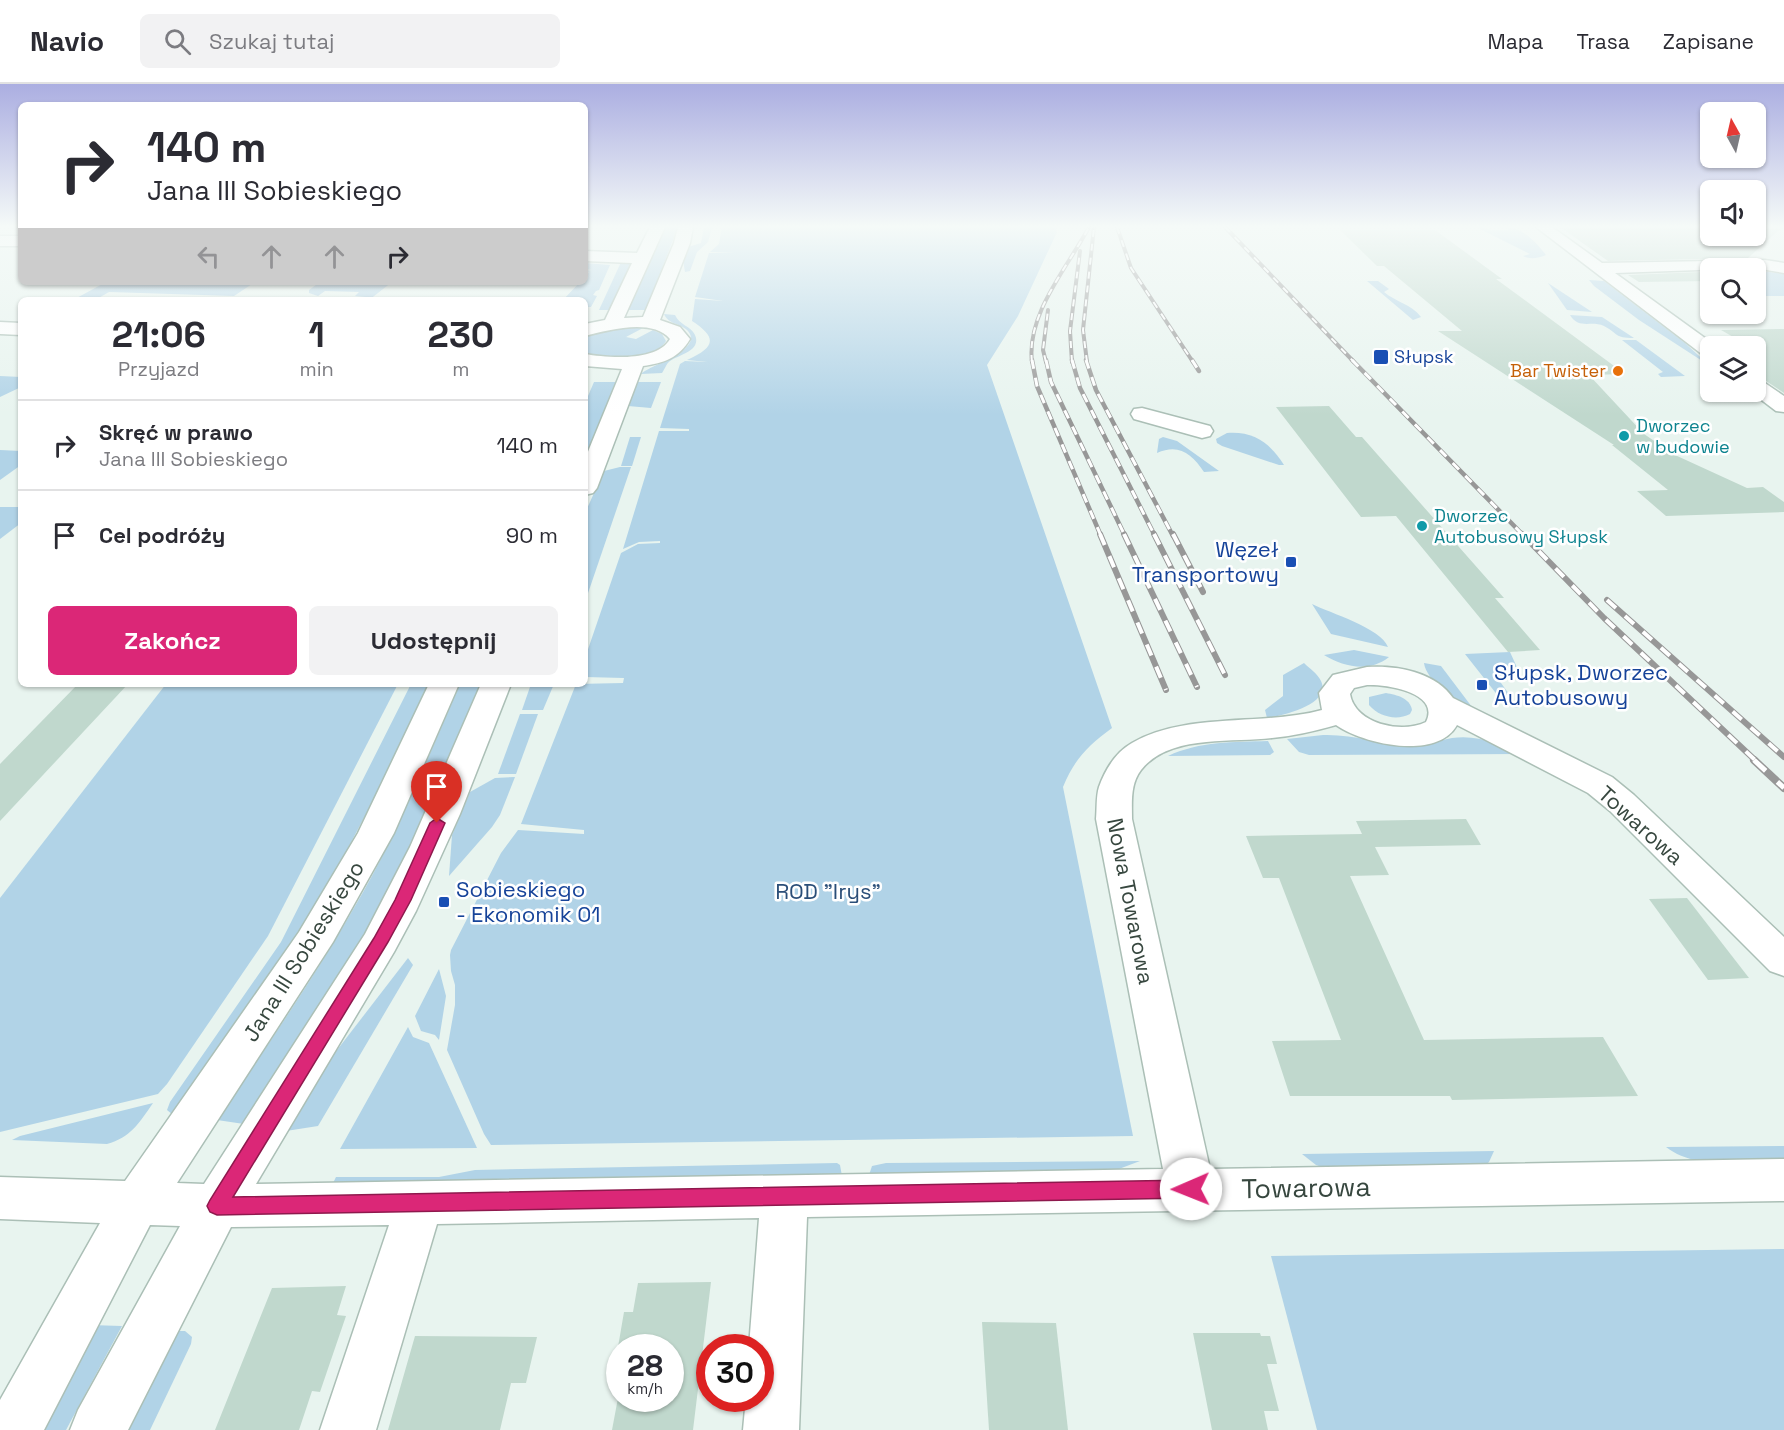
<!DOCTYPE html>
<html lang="pl">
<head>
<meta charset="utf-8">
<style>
  body { margin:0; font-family:"Space Grotesk",sans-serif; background:#f2f2f3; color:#2b2b33; height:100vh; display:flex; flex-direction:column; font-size:22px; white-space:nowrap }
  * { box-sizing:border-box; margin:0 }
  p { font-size:20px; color:#7c7c81 }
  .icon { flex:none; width:33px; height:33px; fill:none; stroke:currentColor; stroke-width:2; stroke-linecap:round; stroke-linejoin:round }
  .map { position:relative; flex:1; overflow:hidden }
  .side { position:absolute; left:18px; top:213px; width:570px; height:390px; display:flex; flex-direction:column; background:#fff; border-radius:9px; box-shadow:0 2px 4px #0004 }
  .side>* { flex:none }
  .guide { position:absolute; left:18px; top:18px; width:570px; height:183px; border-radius:9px; box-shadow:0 2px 4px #0004; background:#fff; color:#2b2b33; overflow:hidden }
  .needle { width:39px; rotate:352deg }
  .tools { position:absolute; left:1700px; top:18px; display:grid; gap:12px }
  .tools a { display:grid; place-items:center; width:66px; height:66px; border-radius:9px; background:#fff; box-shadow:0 2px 4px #0004; font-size:30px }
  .speed { position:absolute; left:606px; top:1250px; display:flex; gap:12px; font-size:30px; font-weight:700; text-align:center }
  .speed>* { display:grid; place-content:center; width:78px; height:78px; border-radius:50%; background:#fff; box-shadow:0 2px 4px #0004; line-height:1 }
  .speed small { font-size:15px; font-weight:400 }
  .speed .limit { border:9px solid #d22; background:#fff; color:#111 }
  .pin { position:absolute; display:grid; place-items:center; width:51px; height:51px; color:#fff; margin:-62px -26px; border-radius:50% 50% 50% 0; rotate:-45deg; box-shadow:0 0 6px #0007 }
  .pin .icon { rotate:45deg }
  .me { position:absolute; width:66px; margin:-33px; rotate:269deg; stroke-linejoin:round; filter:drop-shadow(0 0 4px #0008) }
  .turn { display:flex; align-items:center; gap:21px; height:126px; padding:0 30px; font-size:27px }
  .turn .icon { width:78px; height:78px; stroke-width:2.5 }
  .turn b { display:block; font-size:42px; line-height:51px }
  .lanes { display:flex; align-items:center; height:57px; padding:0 30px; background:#0003; justify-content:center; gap:30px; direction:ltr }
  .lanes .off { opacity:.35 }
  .eta { display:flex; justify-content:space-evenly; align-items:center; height:102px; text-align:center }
  .eta b { font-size:36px; font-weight:800; line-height:42px }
  .cta { display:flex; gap:12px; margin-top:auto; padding:12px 30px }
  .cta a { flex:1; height:69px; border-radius:9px; background:#db2777; color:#fff; font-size:24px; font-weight:800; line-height:69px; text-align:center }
  .cta a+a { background:#f2f2f3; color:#2b2b33 }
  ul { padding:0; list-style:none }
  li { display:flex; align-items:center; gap:18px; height:90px; padding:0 30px; border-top:2px solid #e1e1e2 }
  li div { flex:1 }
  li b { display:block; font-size:22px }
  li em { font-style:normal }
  header { display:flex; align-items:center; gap:36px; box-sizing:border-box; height:84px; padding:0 30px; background:#fff; border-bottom:2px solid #e1e1e2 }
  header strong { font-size:28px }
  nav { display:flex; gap:33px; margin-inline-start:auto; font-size:21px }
  .search { width:420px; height:54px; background:#f2f2f3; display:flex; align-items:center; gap:15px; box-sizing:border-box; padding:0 21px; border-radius:9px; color:#7c7c81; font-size:22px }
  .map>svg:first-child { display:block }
  .green { fill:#b1d3e7 }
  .building { fill:#c0d8cd }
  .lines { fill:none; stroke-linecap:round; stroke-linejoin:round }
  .minor-casing { stroke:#abbfb6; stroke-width:3 }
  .minor { fill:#fff; fill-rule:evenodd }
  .rail-far3-casing { stroke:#979797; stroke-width:4 }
  .rail-far2-casing { stroke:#979797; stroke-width:4.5 }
  .rail-far1-casing { stroke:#979797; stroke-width:6 }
  .rail-casing { stroke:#979797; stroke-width:8 }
  .rail-far3 { stroke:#fff; stroke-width:2; stroke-dasharray:7; stroke-linecap:butt }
  .rail-far2 { stroke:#fff; stroke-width:3; stroke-dasharray:9; stroke-linecap:butt }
  .rail-far1 { stroke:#fff; stroke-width:4; stroke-dasharray:12; stroke-linecap:butt }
  .rail { stroke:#fff; stroke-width:5; stroke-dasharray:16; stroke-linecap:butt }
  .route { fill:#db2777; stroke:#8e194d; stroke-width:1.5 }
  .transit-dot { fill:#1a4fb4; stroke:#fff; stroke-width:2 }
  .food-dot { fill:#e8710a; stroke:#fff; stroke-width:2 }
  .culture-dot { fill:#0f9aa8; stroke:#fff; stroke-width:2 }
  .labels { text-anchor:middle; stroke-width:5; stroke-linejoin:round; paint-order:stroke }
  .far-transit-label { font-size:18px; fill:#164399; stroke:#fff; text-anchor:start }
  .far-food-label { font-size:18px; fill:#c56008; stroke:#fff; text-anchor:end }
  .far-culture-label { font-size:18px; fill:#0d838f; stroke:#fff; text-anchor:start }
  .transit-label { font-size:22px; fill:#164399; stroke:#fff; text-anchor:start }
  .street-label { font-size:22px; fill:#37473f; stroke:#fff }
  .park-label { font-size:22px; fill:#2a4e78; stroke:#fff }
  .near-street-label { font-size:27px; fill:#37473f; stroke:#fff }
</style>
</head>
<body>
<header>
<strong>Navio</strong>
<div class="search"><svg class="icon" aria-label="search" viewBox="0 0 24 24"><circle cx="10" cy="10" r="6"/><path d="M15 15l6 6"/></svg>Szukaj tutaj</div>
<nav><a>Mapa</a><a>Trasa</a><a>Zapisane</a></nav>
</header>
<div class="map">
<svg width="1784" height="1346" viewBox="0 0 1784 1346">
  <rect width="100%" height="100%" fill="#e8f4ef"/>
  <g class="green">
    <path d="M665,143H678L646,226H627Z"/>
    <path d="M704,143H712L708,158L697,168L690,187L685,188L683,176L688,163L701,159Z"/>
    <path d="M722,143H1055L1057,148L1018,232L987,281L1112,644C1088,662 1075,674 1063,703L1133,1052L491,1061L484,1050L447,966L455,921V901L451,887L450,871L451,866L501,769L518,746L584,750V746L521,740L576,600L623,599L624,594L585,593V574L621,469L638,460L660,459V457L639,458L623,465L659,347H689V345L660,344L680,280L685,277L707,278L687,276C715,263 718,254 692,237L695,215L723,217L695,213L709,169H735L710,168L719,160Z"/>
    <path d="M1476,143H1485L1490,146H1509L1506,143C1522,143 1537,159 1546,171C1539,174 1530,176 1523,172L1530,170Z"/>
    <path d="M622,176L631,181L609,226H599Z"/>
    <path d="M585,179L610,181L599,206L596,207L593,211L597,212L591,223H585V216H563L580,198H585V192L589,188L585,187L592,186L585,185Z"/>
    <path d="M1755,186L1784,190V212H1760L1755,210Z"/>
    <path d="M1589,196L1604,197L1685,259L1710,282L1639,236L1594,202Z"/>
    <path d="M1367,197H1378L1389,205L1384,208C1396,218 1411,220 1421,233L1413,236Z"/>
    <path d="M106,198H255L234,212L109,208L95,216H73Z"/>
    <path d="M320,198H392L369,216H362L365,213L355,212L359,208L325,207L318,212L309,209V206Z"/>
    <path d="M1548,199L1592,228L1567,226Z"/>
    <path d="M664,230L675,231C679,241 691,242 695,251C702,267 678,271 670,277C666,280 665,285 662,289L641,290C652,280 706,265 687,246C679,239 668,240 664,230Z"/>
    <path d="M1570,231L1602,233L1634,254C1614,254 1619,250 1604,242C1591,236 1579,246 1570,231Z"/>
    <path d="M634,243L643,244L626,253L636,255L653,246L662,250L666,257C652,279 606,277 585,268V253L605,246Z"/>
    <path d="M1622,256H1636L1685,292L1661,293L1658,290L1663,288Z"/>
    <path d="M0,292L21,293V303L0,313Z"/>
    <path d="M594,298H616L585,373V319Z"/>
    <path d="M637,298H661L651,324L628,322Z"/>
    <path d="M1227,349C1254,347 1270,359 1284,381H1279L1222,362L1217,359L1216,355Z"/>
    <path d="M630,353H641L632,382H621Z"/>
    <path d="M1163,353L1177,357L1219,387L1204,388C1192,370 1179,359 1157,369L1159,355Z"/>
    <path d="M0,366L21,367V381L0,396Z"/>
    <path d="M620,383H631L585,518V429L604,387Z"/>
    <path d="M0,423H21V439L0,455Z"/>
    <path d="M1312,520C1330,529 1381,544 1388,563L1331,550Z"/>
    <path d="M1354,566L1389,573C1369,589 1344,583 1324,571Z"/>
    <path d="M1510,568L1520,590L1496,592L1519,624L1506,622L1465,570Z"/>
    <path d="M1304,579C1309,584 1318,590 1321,597C1332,621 1281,632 1267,634L1265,626L1283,612V591Z"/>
    <path d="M1424,579L1441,582L1472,623C1456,620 1426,596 1424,579Z"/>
    <path d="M166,600H398L268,852L167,1000L158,1010L0,1048V814Z"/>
    <path d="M411,600H428C399,662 371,724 337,784C289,870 229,950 173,1031L167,1026L170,1018L281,858Z"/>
    <path d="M460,600H480C446,680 414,760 372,836C334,907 287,973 244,1040L217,1036C267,962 318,888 362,810C400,743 429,671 460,600Z"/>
    <path d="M531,600H554L543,626H522Z"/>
    <path d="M1386,609C1397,611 1410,614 1412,626L1410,630C1397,637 1379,633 1369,621V613Z"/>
    <path d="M520,630H538L516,690H498Z"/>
    <path d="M1323,651C1353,650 1381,660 1411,662C1426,663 1438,656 1452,654C1478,650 1501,661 1524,670L1309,671L1299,668L1287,655Z"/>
    <path d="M1268,657L1274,668L1270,671L1168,672C1200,657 1234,658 1268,657Z"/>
    <path d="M515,693L500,731L492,743L449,792L452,751L470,708L495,694Z"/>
    <path d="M408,874L413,881L318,1042L286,1047L334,970Z"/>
    <path d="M439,885L446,912L439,956L435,951L421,947L415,932Z"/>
    <path d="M408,943L413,953L429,959L477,1064L340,1065Z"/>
    <path d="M153,1019C140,1038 130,1054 107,1060L12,1056L20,1052Z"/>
    <path d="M1784,1062V1079C1748,1079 1695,1086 1666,1063Z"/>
    <path d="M1494,1067L1489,1078L1483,1083L1325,1084L1316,1081L1302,1070Z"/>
    <path d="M1140,1077L1111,1088L869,1091L872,1082L886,1079Z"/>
    <path d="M837,1079L840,1081L842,1092L333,1099L336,1093H439L475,1086Z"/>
    <path d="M1784,1165V1346H1317L1271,1172Z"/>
    <path d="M90,1241L122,1242L66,1346H39Z"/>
    <path d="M173,1247H185L192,1253L191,1260L150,1346H125Z"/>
  </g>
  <g class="building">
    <path d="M1560,143H1702L1710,145V152H1755V145H1780L1748,174L1608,177Z"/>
    <path d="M1340,146H1435L1502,195H1496L1625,290L1589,291L1644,350L1675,371L1747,404L1763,403L1784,418V428L1666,432L1637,407L1668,406L1612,361H1614L1438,247H1462L1384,182H1377Z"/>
    <path d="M1701,188L1710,193V197L1639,198L1628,191Z"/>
    <path d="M1784,245V309L1763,295L1755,293V262H1749L1721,246Z"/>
    <path d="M1329,322L1356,353H1362L1504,514H1495L1540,566L1508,568L1396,432L1361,433L1276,323Z"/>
    <path d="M78,600H128L0,737V680Z"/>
    <path d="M1466,735L1481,761L1375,763L1389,791L1350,792L1424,956L1603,953L1638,1012L1452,1016L1450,1012H1290L1272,957L1341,956L1279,794H1263L1246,752L1362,750L1356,737Z"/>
    <path d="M1687,814L1749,894L1708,896L1649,815Z"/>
    <path d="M711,1198L693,1346H612L618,1314H670V1263H618L624,1228H633L638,1199Z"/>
    <path d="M346,1202L337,1231L346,1232L320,1308L312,1307L299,1346H215L272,1204Z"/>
    <path d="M982,1238L1056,1239L1068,1346H989Z"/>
    <path d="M1193,1249H1260L1261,1252H1270L1277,1280H1267L1279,1327H1264L1268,1346H1212Z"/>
    <path d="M415,1252L537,1253L526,1299H511L500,1346H388Z"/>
  </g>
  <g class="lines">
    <g class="minor-casing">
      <g id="minor">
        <path d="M650,143H665L624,234L643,233L674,159L678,143H693L690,159L660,236L680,243L690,255C679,274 664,279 643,282L597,404L593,409L585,411V375L622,285L585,282V270C608,274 657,278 670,255C652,234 609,246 585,252V240L605,236L632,179L585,177V167L637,169Z"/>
        <path d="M1536,143H1552L1602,179L1765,176L1784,179V189L1755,184L1615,189L1716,262H1710V273L1703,271Z"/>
        <rect x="0" y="152" width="21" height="10"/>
        <path d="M0,238L21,239V251L0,250Z"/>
        <path d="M1755,295L1762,297L1784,312V328L1776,327L1751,308H1755Z"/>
        <path d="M1142,324L1210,342L1213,347L1210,352L1202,354L1134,335L1131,330L1134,325Z"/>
        <path d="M1367,583C1397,581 1435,588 1453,614L1612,693L1634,711L1784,853V892L1770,887L1610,727L1588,709L1457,641C1437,677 1363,660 1336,641C1315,647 1294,652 1272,654C1232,659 1169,650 1141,686C1130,700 1132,719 1132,735L1210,1085L1784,1075V1117L807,1133L799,1346H743L746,1314H760V1263H749L759,1134L437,1140L376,1346H320L389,1141L231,1143L128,1346H70L78,1326L180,1142L150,1141L44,1346H0V1316L100,1139L0,1135V1093L125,1097L299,848L358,749L429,600H459L394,749L333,858L177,1099L204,1100L365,850L410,763L481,600H511L460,730L416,827L394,868L256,1100L1163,1085L1096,735C1097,725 1096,712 1099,703C1105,686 1116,668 1132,659C1185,628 1263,642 1322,626L1319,609L1333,591ZM1367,601C1385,600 1441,608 1426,638C1401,650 1355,640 1350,610L1354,604Z"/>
      </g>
    </g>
    <use href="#minor" class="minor"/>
    <g class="rail-far3-casing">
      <g id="rail-far3">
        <path d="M1117,143L1131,184L1193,278"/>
        <path d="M1225,143L1354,278"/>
        <path d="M1032,278C1026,230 1068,183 1089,143"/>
        <path d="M1046,278L1043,266L1048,226"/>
        <path d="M1072,278L1070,247L1080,167"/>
        <path d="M1087,278L1083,246L1094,143"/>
      </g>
    </g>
    <g class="rail-far2-casing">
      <g id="rail-far2">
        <path d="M1032,276L1037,302L1101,452"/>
        <path d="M1046,276L1051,298L1125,452"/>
        <path d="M1072,276L1080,304L1155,452"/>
        <path d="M1086,276L1096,306L1173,452"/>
        <path d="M1192,276L1199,287"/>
        <path d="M1352,276L1524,452"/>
      </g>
    </g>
    <g class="rail-far1-casing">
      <g id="rail-far1">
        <path d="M1100,450L1166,606"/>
        <path d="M1124,450L1197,603"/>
        <path d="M1154,450L1225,591"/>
        <path d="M1173,450L1203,508"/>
        <path d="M1522,450L1604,534L1756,677"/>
        <path d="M1607,516L1784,673"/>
      </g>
    </g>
    <g class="rail-casing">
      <path id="rail" d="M1754,676L1784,704"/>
    </g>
    <use href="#rail-far3" class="rail-far3"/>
    <use href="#rail-far2" class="rail-far2"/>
    <use href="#rail-far1" class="rail-far1"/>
    <use href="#rail" class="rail"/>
  </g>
  <linearGradient id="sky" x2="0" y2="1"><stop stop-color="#abaee1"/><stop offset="0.43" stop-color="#f5faf8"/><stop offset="1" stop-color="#f5faf8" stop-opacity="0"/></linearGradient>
  <rect width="1784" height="331" fill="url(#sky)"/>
  <path class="route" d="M437,734L445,739L411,816L388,858L233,1113L1191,1096L1198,1099L1201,1105L1198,1111L1191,1114L217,1131L210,1128L207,1122L210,1116L374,854L395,816L430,739Z"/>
  <g class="transit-dot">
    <rect x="1373" y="265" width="16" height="16" rx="3"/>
    <rect x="1285" y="472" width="12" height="12" rx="3"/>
    <rect x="1476" y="595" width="12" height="12" rx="3"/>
    <rect x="438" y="812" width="12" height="12" rx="3"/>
  </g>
  <circle class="food-dot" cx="1618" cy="287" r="6"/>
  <g class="culture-dot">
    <circle cx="1624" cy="352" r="6"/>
    <circle cx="1422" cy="442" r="6"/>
  </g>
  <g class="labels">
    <g class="far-transit-label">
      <text x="1394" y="279">Słupsk</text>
    </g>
    <g class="far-food-label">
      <text x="1606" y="293">Bar Twister</text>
    </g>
    <g class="far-culture-label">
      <text x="1636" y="348">Dworzec<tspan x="1636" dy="21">w budowie</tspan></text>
      <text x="1434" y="438">Dworzec<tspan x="1434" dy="21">Autobusowy Słupsk</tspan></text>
    </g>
    <g class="transit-label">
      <text x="1279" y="473" text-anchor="end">Węzeł<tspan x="1279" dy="25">Transportowy</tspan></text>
      <text x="1494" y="596">Słupsk, Dworzec<tspan x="1494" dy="25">Autobusowy</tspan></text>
      <text x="456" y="813">Sobieskiego<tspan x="456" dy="25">- Ekonomik 01</tspan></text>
    </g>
    <g class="street-label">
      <text transform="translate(1641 741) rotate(42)" y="8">Towarowa</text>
      <text transform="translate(1131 817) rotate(79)" y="8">Nowa Towarowa</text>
      <text transform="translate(303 867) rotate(-58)" y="8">Jana III Sobieskiego</text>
    </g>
    <g class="park-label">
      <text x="828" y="815">ROD "Irys"</text>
    </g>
    <g class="near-street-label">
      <text transform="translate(1306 1104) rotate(-1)" y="9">Towarowa</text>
    </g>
  </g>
</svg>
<div class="tools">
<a><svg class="needle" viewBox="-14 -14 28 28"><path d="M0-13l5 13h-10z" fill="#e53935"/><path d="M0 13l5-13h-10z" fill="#7c7c81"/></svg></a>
<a><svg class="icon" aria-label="sound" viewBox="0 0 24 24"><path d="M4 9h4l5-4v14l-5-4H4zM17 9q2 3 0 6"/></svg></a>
<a><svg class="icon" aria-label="search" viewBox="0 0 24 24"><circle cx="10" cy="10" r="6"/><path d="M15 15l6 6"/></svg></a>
<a><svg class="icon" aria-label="layers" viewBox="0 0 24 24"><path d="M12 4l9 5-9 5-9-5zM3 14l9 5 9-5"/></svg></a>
</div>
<div class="speed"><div>28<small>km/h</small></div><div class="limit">30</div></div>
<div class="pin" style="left:437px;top:739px;background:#d93025"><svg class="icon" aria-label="arrive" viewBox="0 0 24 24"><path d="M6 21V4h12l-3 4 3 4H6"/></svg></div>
<svg class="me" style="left:1191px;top:1105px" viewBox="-20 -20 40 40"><circle r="19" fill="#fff"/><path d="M0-13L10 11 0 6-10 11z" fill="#db2777"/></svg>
<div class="guide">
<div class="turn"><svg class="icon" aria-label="right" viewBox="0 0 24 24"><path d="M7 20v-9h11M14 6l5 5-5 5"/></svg><div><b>140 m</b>Jana III Sobieskiego</div></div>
<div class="lanes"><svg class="icon off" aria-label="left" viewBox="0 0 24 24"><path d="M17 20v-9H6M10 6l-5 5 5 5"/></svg><svg class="icon off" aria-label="ahead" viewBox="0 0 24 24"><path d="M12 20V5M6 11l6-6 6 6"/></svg><svg class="icon off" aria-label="ahead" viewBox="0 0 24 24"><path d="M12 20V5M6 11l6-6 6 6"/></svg><svg class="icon" aria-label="right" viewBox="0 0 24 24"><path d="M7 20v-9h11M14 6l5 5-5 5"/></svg></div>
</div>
<section class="side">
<div class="eta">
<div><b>21:06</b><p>Przyjazd</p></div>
<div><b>1</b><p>min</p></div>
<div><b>230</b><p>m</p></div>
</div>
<ul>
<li><svg class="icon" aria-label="right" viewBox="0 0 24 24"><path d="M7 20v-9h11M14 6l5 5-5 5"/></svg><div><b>Skręć w prawo</b><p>Jana III Sobieskiego</p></div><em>140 m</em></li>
<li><svg class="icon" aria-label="arrive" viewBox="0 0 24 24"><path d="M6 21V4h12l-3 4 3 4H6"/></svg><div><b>Cel podróży</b></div><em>90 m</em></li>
</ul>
<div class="cta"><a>Zakończ</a><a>Udostępnij</a></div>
</section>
</div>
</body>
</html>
